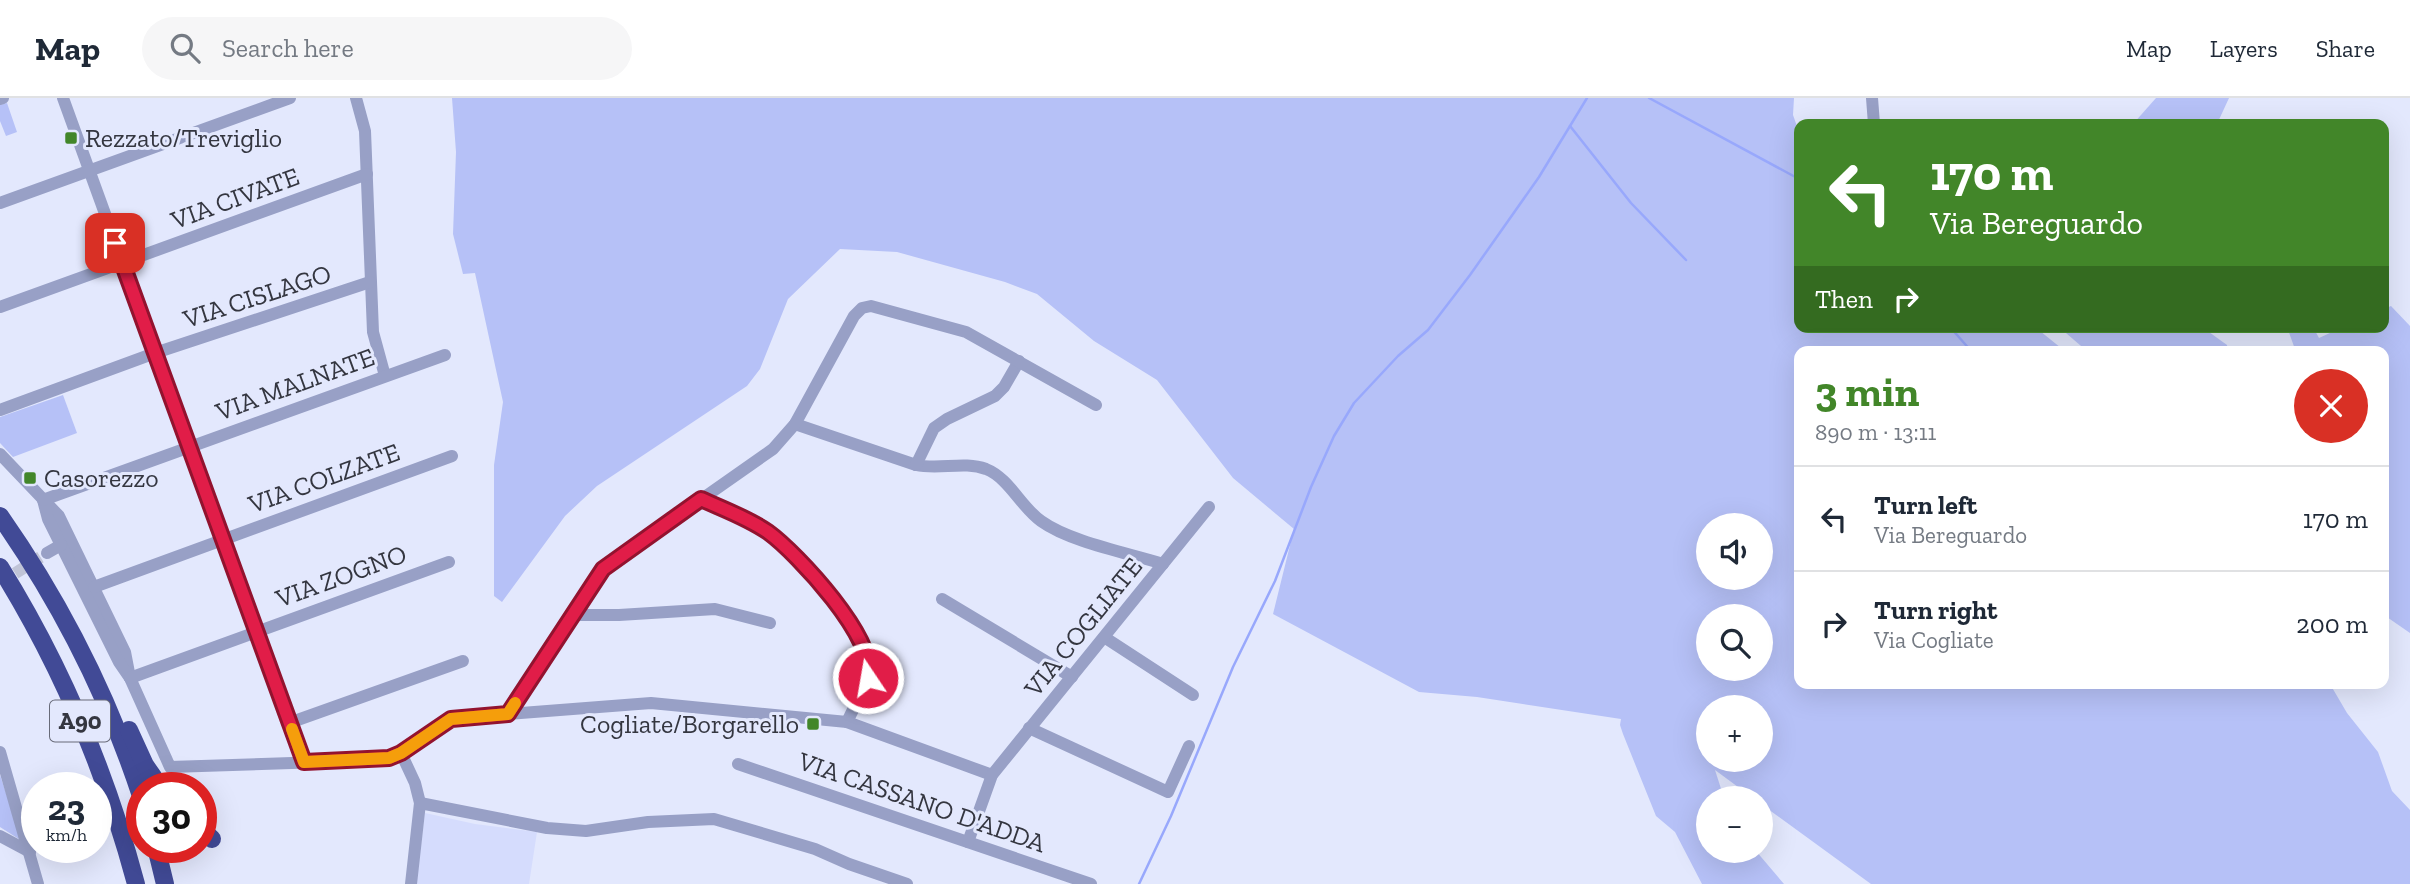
<!DOCTYPE html>
<html lang="en">
<head>
<meta charset="utf-8">
<style>
  body { margin:0; font-family:"Zilla Slab",serif; background:#f6f6f7; color:#1f2937; height:100vh; display:flex; flex-direction:column; font-size:26px; white-space:nowrap }
  * { box-sizing:border-box; margin:0 }
  p { font-size:23px; color:#747a83 }
  .icon { flex:none; width:38px; height:38px; fill:none; stroke:currentColor; stroke-width:2; stroke-linecap:round; stroke-linejoin:round }
  .map { position:relative; flex:1; overflow:hidden }
  .side { position:absolute; left:1794px; top:248px; width:595px; height:343px; display:flex; flex-direction:column; background:#fff; border-radius:14px; box-shadow:0 7px 28px #0002 }
  .side>* { flex:none }
  .top-card { position:absolute; left:1794px; top:21px; width:595px; height:214px; border-radius:14px; box-shadow:0 7px 28px #0002; background:#428629; color:#fff; overflow:hidden }
  .buttons { position:absolute; left:1696px; top:415px; display:grid; gap:14px }
  .buttons a { display:grid; place-items:center; width:77px; height:77px; border-radius:50%; background:#fff; box-shadow:0 7px 28px #0002; font-size:35px }
  .speed { position:absolute; left:21px; top:674px; display:flex; gap:14px; font-size:35px; font-weight:700; text-align:center }
  .speed>* { display:grid; place-content:center; width:91px; height:91px; border-radius:50%; background:#fff; box-shadow:0 7px 28px #0002; line-height:1 }
  .speed small { font-size:18px; font-weight:400 }
  .speed .limit { border:10px solid #d22; background:#fff; color:#111 }
  .pin { position:absolute; display:grid; place-items:center; width:60px; height:60px; color:#fff; margin:-30px; border-radius:14px; box-shadow:0 4px 10px #0006 }
  .me { position:absolute; width:77px; margin:-38px; rotate:348deg; stroke-linejoin:round; filter:drop-shadow(0 0 5px #0008) }
  .turn { display:flex; align-items:center; gap:24px; height:147px; padding:0 21px; font-size:32px }
  .turn .icon { width:91px; height:91px; stroke-width:2.5 }
  .turn b { display:block; font-size:49px; line-height:60px }
  .then { display:flex; align-items:center; height:66px; padding:0 21px; background:#0003; gap:14px; font-size:26px }
  .round { display:grid; place-items:center; flex:none; width:74px; height:74px; border-radius:37px; background:#f6f6f7 }
  .overview { display:flex; align-items:center; justify-content:space-between; height:119px; padding:0 21px }
  h1 { font-size:42px; font-weight:700; line-height:52px; color:#428629 }
  ul { padding:0; list-style:none }
  li { display:flex; align-items:center; gap:21px; height:105px; padding:0 21px; border-top:2px solid #e0e1e3 }
  li div { flex:1 }
  li b { display:block; font-size:26px }
  li em { font-style:normal }
  header { display:flex; align-items:center; gap:42px; box-sizing:border-box; height:98px; padding:0 35px; background:#fff; border-bottom:2px solid #e0e1e3 }
  header strong { font-size:33px }
  nav { display:flex; gap:38px; margin-inline-start:auto; font-size:24px }
  .search { width:490px; height:63px; background:#f6f6f7; display:flex; align-items:center; gap:18px; box-sizing:border-box; padding:0 24px; border-radius:38px; color:#747a83; font-size:26px }
  .map>svg:first-child { display:block }
  .built { fill:#d5dcfd }
  .green { fill:#b6c1f7; fill-rule:evenodd }
  .lines { fill:none; stroke-linecap:round; stroke-linejoin:round }
  .stream { stroke:#98a8fc; stroke-width:2.5 }
  .minor-tunnel { stroke:#c0c4d7; stroke-width:12; stroke-dasharray:12 6; stroke-linecap:butt }
  .minor { stroke:#98a0c6; stroke-width:12 }
  .highway { stroke:#414a96; stroke-width:18 }
  .route-casing { stroke:#92132f; stroke-width:18 }
  .route { stroke:#e11d48; stroke-width:12 }
  .slow { stroke:#f59e0b; stroke-width:12 }
  .poi-dot { fill:#428629; stroke:#e3e8fd; stroke-width:2.5 }
  .labels { text-anchor:middle; stroke-width:6; stroke-linejoin:round; paint-order:stroke }
  .shield { fill:#e3e8fd; stroke:#686b79; stroke-width:2 }
  .shield-label { font-size:24px; font-weight:bold; fill:#343640 }
  .poi-label { font-size:26px; fill:#343640; stroke:#e3e8fd; text-anchor:start }
  .street-label { font-size:26px; fill:#343640; stroke:#e3e8fd }
</style>
</head>
<body>
<header>
<strong>Map</strong>
<div class="search"><svg class="icon" aria-label="search" viewBox="0 0 24 24"><circle cx="10" cy="10" r="6"/><path d="M15 15l6 6"/></svg>Search here</div>
<nav><a>Map</a><a>Layers</a><a>Share</a></nav>
</header>
<div class="map">
<svg width="2410" height="786" viewBox="0 0 2410 786">
  <rect width="100%" height="100%" fill="#e3e8fd"/>
  <path class="built" d="M425,715L475,726L537,734L529,786H416Z"/>
  <g class="green">
    <path d="M452,0H1794L1793,17L1799,34V229H2035L2066,254H1799V586H2330L2347,615L2378,654L2392,693L2410,712V786H1871L1761,706L1760,700H1753L1715,672L1724,700H1708V752L1756,753L1784,786H1702L1675,734L1656,718L1623,636L1620,627L1621,621L1477,599L1419,594L1273,516L1294,431L1233,380L1157,282L1094,243L1037,196L1005,184L897,154L840,151L788,201L760,271L747,288L597,388L565,418L502,504L494,498V367L503,304L475,175L463,176L453,136L456,54ZM1708,427H1760V480H1708ZM1708,518H1760V570H1708ZM1708,609H1760V662H1708Z"/>
    <path d="M2156,0H2229L2217,26H2133Z"/>
    <path d="M7,5L17,34L6,38L0,23V7Z"/>
    <path d="M2391,208L2410,228V535L2384,517V254H2296L2287,229H2313L2319,240L2343,229H2384V211Z"/>
    <path d="M2059,229H2202L2227,247L2228,254H2088Z"/>
    <path d="M63,297L77,335L13,359L0,345V319Z"/>
    <path d="M0,677L22,743L0,729Z"/>
  </g>
  <g class="lines">
    <g class="stream">
      <path d="M1649,0L1799,81"/>
      <path d="M1570,28L1631,105L1686,162"/>
      <path d="M1950,229L1972,254"/>
      <path d="M1139,786L1171,718L1233,569L1275,483L1311,389L1334,338L1354,305L1398,258L1428,232L1470,177L1539,79L1587,0"/>
    </g>
    <path class="minor-tunnel" d="M0,485L47,455"/>
    <g class="minor">
      <path d="M63,0L304,664"/>
      <path d="M356,0L365,33L373,234L385,278"/>
      <path d="M1872,0L1874,26"/>
      <path d="M0,1L3,0"/>
      <path d="M0,105L290,0"/>
      <path d="M0,209L367,76"/>
      <path d="M0,312L155,255L370,184"/>
      <path d="M795,326L916,367C939,372 964,363 986,371C1009,380 1021,409 1041,423C1070,444 1128,455 1163,466"/>
      <path d="M0,356L59,418L125,554L130,580"/>
      <path d="M916,367L934,330L947,321L995,298L1004,289L1019,263"/>
      <path d="M701,401L744,420L768,434L789,453L842,510L870,569L866,585L847,624"/>
      <path d="M43,402L48,421L119,564L130,580L170,669L383,662C411,655 429,629 456,620L651,605L847,624L992,677"/>
      <path d="M43,402L445,257"/>
      <path d="M47,455L61,447"/>
      <path d="M94,489L452,358"/>
      <path d="M942,501L1072,579"/>
      <path d="M572,517H619L715,511L770,525"/>
      <path d="M1104,539L1193,597"/>
      <path d="M130,580L449,464"/>
      <path d="M508,616L605,469L773,351L795,326L854,218L862,210L871,208L966,234L1096,307"/>
      <path d="M289,625L463,563"/>
      <path d="M1029,630L1168,694L1189,648"/>
      <path d="M0,654L38,786"/>
      <path d="M401,655L415,685L420,705L411,786"/>
      <path d="M738,666L1091,786"/>
      <path d="M420,705L547,730L586,733L648,724L714,721L815,751L849,766L907,786"/>
      <path d="M0,738L30,754"/>
      <path d="M968,744L992,677L1209,409"/>
    </g>
    <g class="highway">
      <path d="M0,418C61,505 109,600 142,701"/>
      <path d="M0,469C61,567 106,674 136,786"/>
      <path d="M129,632L145,667L161,690"/>
      <path d="M201,731L212,741"/>
      <path d="M156,749L165,786"/>
    </g>
  </g>
  <g class="lines">
    <g class="route-casing">
      <path id="route" d="M115,145L304,664L389,660L401,655L451,621L508,616L603,471L701,401C723,411 748,420 768,434C797,455 879,543 868,580"/>
    </g>
    <use href="#route" class="route"/>
    <path class="slow" d="M292,631L304,664L389,660L401,655L451,621L508,616L515,605"/>
  </g>
  <g class="poi-dot">
    <rect x="64" y="33" width="14" height="14" rx="3.5"/>
    <rect x="23" y="373" width="14" height="14" rx="3.5"/>
    <rect x="806" y="619" width="14" height="14" rx="3.5"/>
  </g>
  <g class="labels">
    <rect class="shield" x="50" y="602.5" width="60" height="41" rx="5"/>
    <g class="shield-label">
      <text x="80" y="631">A90</text>
    </g>
    <g class="poi-label">
      <text x="85" y="49">Rezzato/Treviglio</text>
      <text x="44" y="389">Casorezzo</text>
      <text x="799" y="635" text-anchor="end">Cogliate/Borgarello</text>
    </g>
    <g class="street-label">
      <text transform="translate(235 100) rotate(-20)" y="9">VIA CIVATE</text>
      <text transform="translate(257 198) rotate(-18)" y="9">VIA CISLAGO</text>
      <text transform="translate(295 286) rotate(-20)" y="9">VIA MALNATE</text>
      <text transform="translate(324 380) rotate(-20)" y="9">VIA COLZATE</text>
      <text transform="translate(341 478) rotate(-20)" y="9">VIA ZOGNO</text>
      <text transform="translate(1083 529) rotate(-51)" y="9">VIA COGLIATE</text>
      <text transform="translate(922 704) rotate(19)" y="9">VIA CASSANO D'ADDA</text>
    </g>
  </g>
</svg>
<div class="buttons">
<a><svg class="icon" aria-label="sound" viewBox="0 0 24 24"><path d="M4 9h4l5-4v14l-5-4H4zM17 9q2 3 0 6"/></svg></a>
<a><svg class="icon" aria-label="search" viewBox="0 0 24 24"><circle cx="10" cy="10" r="6"/><path d="M15 15l6 6"/></svg></a>
<a>+</a>
<a>−</a>
</div>
<div class="speed"><div>23<small>km/h</small></div><div class="limit">30</div></div>
<div class="pin" style="left:115px;top:145px;background:#d93025"><svg class="icon" aria-label="arrive" viewBox="0 0 24 24"><path d="M6 21V4h12l-3 4 3 4H6"/></svg></div>
<svg class="me" style="left:868px;top:580px" viewBox="-20 -20 40 40"><circle r="17" fill="#e11d48" stroke="#fff" stroke-width="3"/><path d="M0-11L8 9 0 5-8 9z" fill="#fff"/></svg>
<div class="top-card">
<div class="turn"><svg class="icon" aria-label="left" viewBox="0 0 24 24"><path d="M17 20v-9H6M10 6l-5 5 5 5"/></svg><div><b>170 m</b>Via Bereguardo</div></div>
<div class="then">Then<svg class="icon" aria-label="right" viewBox="0 0 24 24"><path d="M7 20v-9h11M14 6l5 5-5 5"/></svg></div>
</div>
<section class="side">
<div class="overview"><div><h1>3 min</h1><p>890 m · 13:11</p></div><a class="round" style="background:#d93025;color:#fff"><svg class="icon" aria-label="close" viewBox="0 0 24 24"><path d="M6 6l12 12M18 6L6 18"/></svg></a></div>
<ul>
<li><svg class="icon" aria-label="left" viewBox="0 0 24 24"><path d="M17 20v-9H6M10 6l-5 5 5 5"/></svg><div><b>Turn left</b><p>Via Bereguardo</p></div><em>170 m</em></li>
<li><svg class="icon" aria-label="right" viewBox="0 0 24 24"><path d="M7 20v-9h11M14 6l5 5-5 5"/></svg><div><b>Turn right</b><p>Via Cogliate</p></div><em>200 m</em></li>
</ul>
</section>
</div>
</body>
</html>
